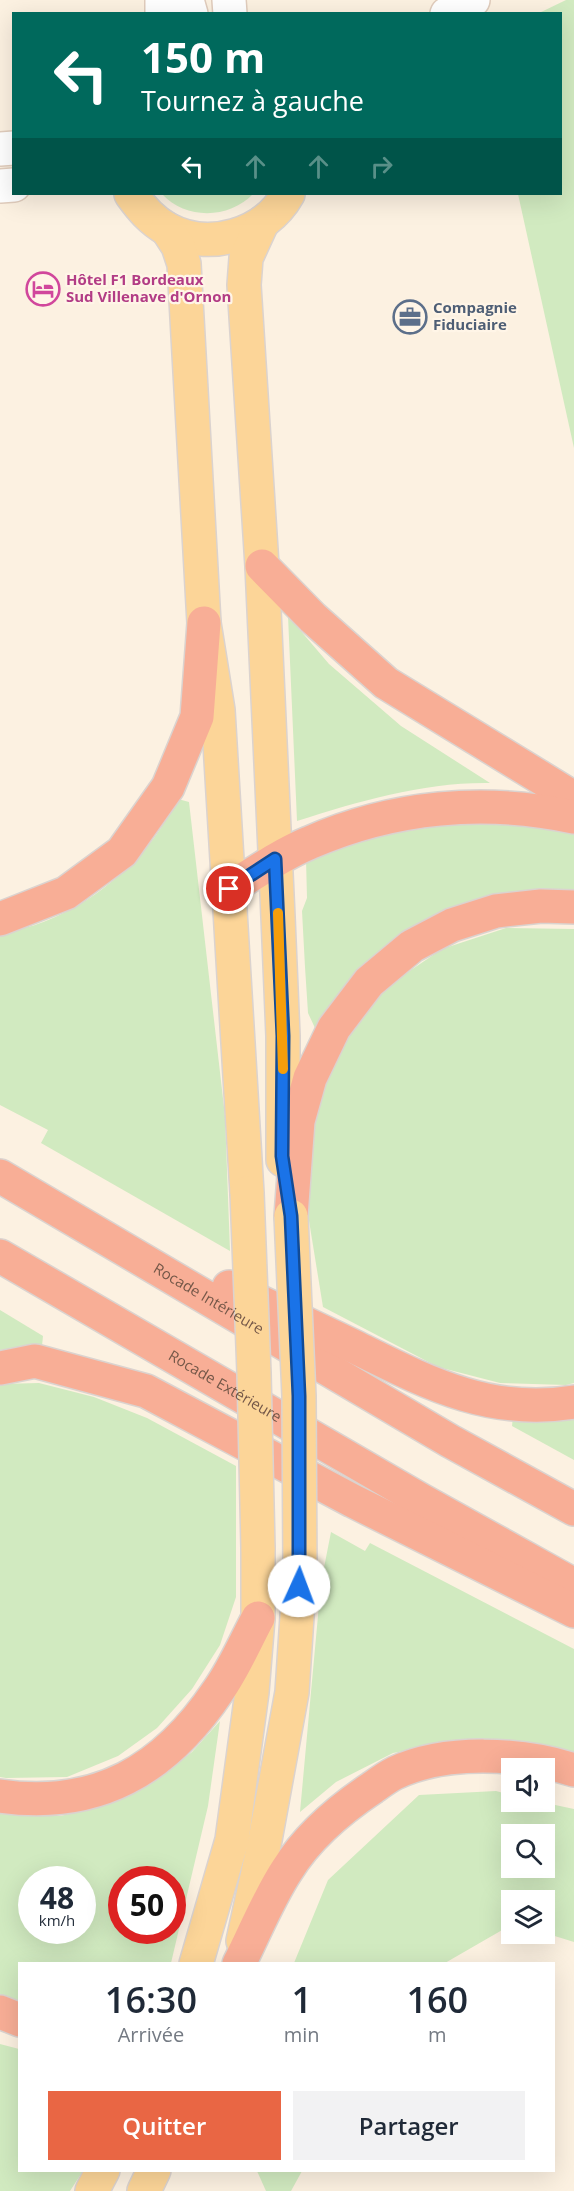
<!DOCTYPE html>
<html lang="fr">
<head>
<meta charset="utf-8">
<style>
  body { margin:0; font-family:"Open Sans",sans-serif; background:#f2f2f3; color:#1f2937; height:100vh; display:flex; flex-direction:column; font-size:22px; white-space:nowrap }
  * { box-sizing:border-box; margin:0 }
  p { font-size:20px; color:#747a83 }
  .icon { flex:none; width:33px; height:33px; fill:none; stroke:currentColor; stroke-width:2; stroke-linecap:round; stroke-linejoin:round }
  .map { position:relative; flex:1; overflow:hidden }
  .sheet { position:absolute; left:18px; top:1962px; width:537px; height:210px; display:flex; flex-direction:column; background:#fff; border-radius:0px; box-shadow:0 6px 24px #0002 }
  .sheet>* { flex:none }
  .banner { position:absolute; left:12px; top:12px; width:550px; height:183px; border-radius:0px; box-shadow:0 6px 24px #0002; background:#00695c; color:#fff; overflow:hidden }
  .tools { position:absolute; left:501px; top:1758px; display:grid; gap:12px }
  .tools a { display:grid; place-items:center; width:54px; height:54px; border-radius:0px; background:#fff; box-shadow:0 6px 24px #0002; font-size:30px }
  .speed { position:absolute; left:18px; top:1866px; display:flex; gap:12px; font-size:30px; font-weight:700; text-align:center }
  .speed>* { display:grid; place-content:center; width:78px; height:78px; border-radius:50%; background:#fff; box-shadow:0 6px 24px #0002; line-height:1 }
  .speed small { font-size:15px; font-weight:400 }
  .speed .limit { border:9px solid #d22; background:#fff; color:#111 }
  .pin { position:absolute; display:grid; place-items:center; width:51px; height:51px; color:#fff; margin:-26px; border:3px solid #fff; border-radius:50%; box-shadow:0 2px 6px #0007 }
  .me { position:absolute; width:66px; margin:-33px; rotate:2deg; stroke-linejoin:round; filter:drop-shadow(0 0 4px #0008) }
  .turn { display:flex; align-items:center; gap:21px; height:126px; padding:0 30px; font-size:27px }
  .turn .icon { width:78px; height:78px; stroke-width:2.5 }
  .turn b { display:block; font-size:42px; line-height:51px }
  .lanes { display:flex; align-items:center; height:57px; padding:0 30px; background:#0003; justify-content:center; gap:30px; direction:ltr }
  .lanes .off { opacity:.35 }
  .eta { display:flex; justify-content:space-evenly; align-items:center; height:102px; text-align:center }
  .eta b { font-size:36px; font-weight:600; line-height:42px }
  .primary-button { display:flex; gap:12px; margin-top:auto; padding:12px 30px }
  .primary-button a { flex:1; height:69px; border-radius:0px; background:#e96644; color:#fff; font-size:24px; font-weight:600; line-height:69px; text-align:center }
  .primary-button a+a { background:#f2f2f3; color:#1f2937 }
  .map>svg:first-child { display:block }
  .green { fill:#d1eac0; fill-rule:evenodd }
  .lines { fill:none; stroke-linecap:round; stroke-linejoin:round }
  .minor-casing { stroke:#e1cdbd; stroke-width:36 }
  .major-casing { stroke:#dbd3cf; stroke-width:36 }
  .highway-casing { stroke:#dbd3cf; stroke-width:36 }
  .minor { stroke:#fff; stroke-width:33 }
  .major { stroke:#fcd598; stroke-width:33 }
  .highway { stroke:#f8ae96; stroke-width:33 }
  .major-bridge-casing { stroke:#dbd3cf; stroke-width:36; stroke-linecap:butt }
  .major-bridge { stroke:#fcd598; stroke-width:33 }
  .route-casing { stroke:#114b97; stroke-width:15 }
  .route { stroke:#1a73e8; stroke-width:10 }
  .slow { stroke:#f59e0b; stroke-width:10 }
  .labels { text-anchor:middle; stroke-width:4.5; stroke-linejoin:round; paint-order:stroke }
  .hotel-label { font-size:15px; font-weight:bold; fill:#b23c85; stroke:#fff5e7; text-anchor:start }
  .service-label { font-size:15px; font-weight:bold; fill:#4e5e75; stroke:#fff5e7; text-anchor:start }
  .street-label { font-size:15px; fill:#745748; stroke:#fff5e7 }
</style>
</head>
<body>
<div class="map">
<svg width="574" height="2191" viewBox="0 0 574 2191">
  <rect width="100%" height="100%" fill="#fcf1e1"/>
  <g class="green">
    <path d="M566,0H574V448L518,194H561V14L539,13Z"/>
    <path d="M162,194H253C229,219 186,220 162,194Z"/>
    <path d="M288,616L329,664L401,726L490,783C424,782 360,801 297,821Z"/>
    <path d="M178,799L189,802L225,1116L230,1251L41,1143L48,1130L0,1105V933C61,925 117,886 154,838C163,826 170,812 178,799Z"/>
    <path d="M507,821L574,831V895L550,892L332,1005L315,1028L308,1013L305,967L302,911L307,898L306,859L388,834L452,824Z"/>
    <path d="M506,928L574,929V1383L566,1385L500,1383L438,1367L323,1307L305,1196V1153L320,1094L345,1040L386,987L442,949Z"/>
    <path d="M0,1310L43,1336L42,1346L0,1350Z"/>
    <path d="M39,1383L94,1397L147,1418L236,1466V1597L220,1645L192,1689L157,1728L118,1756L67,1777L6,1778L0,1777V1384Z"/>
    <path d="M574,1413V1460L512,1426L513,1416Z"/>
    <path d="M331,1532L365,1551L370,1543L574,1649V1756L456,1741L393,1753L336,1782L300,1812L321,1583Z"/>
    <path d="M220,1721L208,1806L171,1963L20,1964L19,2007L0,1999V1814L61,1816L113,1802L156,1780L192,1752ZM32,1880H82V1930H32ZM122,1880H172V1930H122Z"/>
    <path d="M496,1791L511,1795L512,1802H541L574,1809V1942L545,1933L544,1900H512L511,1925L445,1963H294L328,1880L419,1795ZM512,1834H544V1868H512Z"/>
    <path d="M0,2044L19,2049L20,2170L83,2171L70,2191H0Z"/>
    <path d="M257,2171H302L291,2191H266Z"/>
  </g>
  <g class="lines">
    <g class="minor-casing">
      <g id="minor">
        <path d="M187,0L191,14"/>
        <path d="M229,0L230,14"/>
        <path d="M162,14V0"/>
        <path d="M447,14L473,0"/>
        <path d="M0,149L14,148"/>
        <path d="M0,186L14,185"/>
      </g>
    </g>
    <g class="major-casing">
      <g id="major">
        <path d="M131,194C141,208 151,220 167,229C209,252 265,235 288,194"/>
        <path d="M262,223L246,258L244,285L262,566L278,917L283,1036V1160"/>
        <path d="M167,229L178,246L184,264L204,623L218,710L247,1193"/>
        <path d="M243,1941L265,1840L292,1692L300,1571"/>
        <path d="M196,1964L232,1840L252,1692L258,1618V1548"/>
        <path d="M92,2191L103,2170"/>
        <path d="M144,2191L154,2170"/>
      </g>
    </g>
    <g class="highway-casing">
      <g id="highway">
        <path d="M262,566L313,618L386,683L574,798"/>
        <path d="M229,889C255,873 280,855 309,843C393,806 484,798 574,817"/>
        <path d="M0,919L66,893L122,852L168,787L197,717L204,623"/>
        <path id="s1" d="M0,1176L450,1441L574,1509"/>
        <path d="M291,1216L298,1121L310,1078L334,1028L369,982L412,946L452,925L496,911L541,906L574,907"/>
        <path id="s2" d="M0,1256L421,1500L574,1585"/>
        <path d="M229,1287C270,1307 311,1326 353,1346C426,1382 489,1416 574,1402"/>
        <path d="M0,1368L35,1361L146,1391L353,1501L574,1611"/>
        <path d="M0,1796C97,1810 165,1770 218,1691C234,1669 245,1642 258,1618"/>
        <path d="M239,1964C254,1934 269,1897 287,1870C308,1836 339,1810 372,1788C379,1783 387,1777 395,1773C446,1749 522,1753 574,1770"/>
        <path d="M0,2012L20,2020"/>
      </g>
    </g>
    <use href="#minor" class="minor"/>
    <use href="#major" class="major"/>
    <use href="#highway" class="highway"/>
    <g class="major-bridge-casing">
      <g id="major-bridge">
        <path d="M247,1193L254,1373L258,1548"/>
        <path d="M291,1216L299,1396L300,1571"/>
      </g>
    </g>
    <use href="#major-bridge" class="major-bridge"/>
  </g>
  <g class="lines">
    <g class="route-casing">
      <path id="route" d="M229,889L275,859L283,1036L282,1156L291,1216L299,1396V1586"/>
    </g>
    <use href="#route" class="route"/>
    <path class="slow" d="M278,913L283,1069"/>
  </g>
  <defs>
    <g id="hotel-ring" transform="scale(1.725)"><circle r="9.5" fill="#fff5e7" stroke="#d1479c" stroke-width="1.5"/><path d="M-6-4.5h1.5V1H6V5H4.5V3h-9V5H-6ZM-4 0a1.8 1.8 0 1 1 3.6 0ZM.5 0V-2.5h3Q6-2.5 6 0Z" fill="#d1479c"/></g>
    <g id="office-ring" transform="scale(1.725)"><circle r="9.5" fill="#fff5e7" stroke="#5c6f8a" stroke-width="1.5"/><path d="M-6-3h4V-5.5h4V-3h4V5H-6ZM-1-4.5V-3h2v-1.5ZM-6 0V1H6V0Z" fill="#5c6f8a"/></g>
  </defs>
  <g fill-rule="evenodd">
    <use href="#hotel-ring" x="43" y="289"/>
    <use href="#office-ring" x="410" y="317"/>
  </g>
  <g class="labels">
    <g class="hotel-label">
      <text x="66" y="285">Hôtel F1 Bordeaux<tspan x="66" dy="17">Sud Villenave d'Ornon</tspan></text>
    </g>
    <g class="service-label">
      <text x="433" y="313">Compagnie<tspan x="433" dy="17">Fiduciaire</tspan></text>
    </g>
    <g class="street-label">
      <text dy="5" stroke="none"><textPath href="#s1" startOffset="242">Rocade Intérieure</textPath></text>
      <text dy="5" stroke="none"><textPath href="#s2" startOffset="260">Rocade Extérieure</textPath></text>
    </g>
  </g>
</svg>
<div class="tools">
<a><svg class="icon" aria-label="sound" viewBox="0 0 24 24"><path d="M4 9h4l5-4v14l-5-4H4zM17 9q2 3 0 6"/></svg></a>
<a><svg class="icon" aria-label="search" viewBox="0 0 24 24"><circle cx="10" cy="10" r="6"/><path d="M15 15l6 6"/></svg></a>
<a><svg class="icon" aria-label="layers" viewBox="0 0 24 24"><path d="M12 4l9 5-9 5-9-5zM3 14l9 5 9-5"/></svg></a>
</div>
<div class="speed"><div>48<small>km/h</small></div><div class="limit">50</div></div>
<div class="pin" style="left:229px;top:889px;background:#d93025"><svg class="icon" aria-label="arrive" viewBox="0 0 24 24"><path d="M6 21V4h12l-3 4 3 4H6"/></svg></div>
<svg class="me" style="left:299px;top:1586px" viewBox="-20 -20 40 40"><circle r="19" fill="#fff"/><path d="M0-13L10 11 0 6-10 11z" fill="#1a73e8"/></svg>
<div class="banner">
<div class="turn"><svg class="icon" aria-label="left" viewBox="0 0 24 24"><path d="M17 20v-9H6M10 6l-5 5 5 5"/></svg><div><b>150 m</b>Tournez à gauche</div></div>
<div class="lanes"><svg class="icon" aria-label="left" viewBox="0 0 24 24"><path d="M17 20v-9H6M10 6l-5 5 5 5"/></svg><svg class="icon off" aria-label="ahead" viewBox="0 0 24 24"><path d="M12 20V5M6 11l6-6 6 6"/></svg><svg class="icon off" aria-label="ahead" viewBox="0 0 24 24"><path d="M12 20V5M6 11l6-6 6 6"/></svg><svg class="icon off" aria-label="right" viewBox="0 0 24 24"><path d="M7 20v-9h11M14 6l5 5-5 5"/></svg></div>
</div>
<section class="sheet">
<div class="eta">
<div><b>16:30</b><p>Arrivée</p></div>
<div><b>1</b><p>min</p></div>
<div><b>160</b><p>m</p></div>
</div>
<div class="primary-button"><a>Quitter</a><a>Partager</a></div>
</section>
</div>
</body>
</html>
